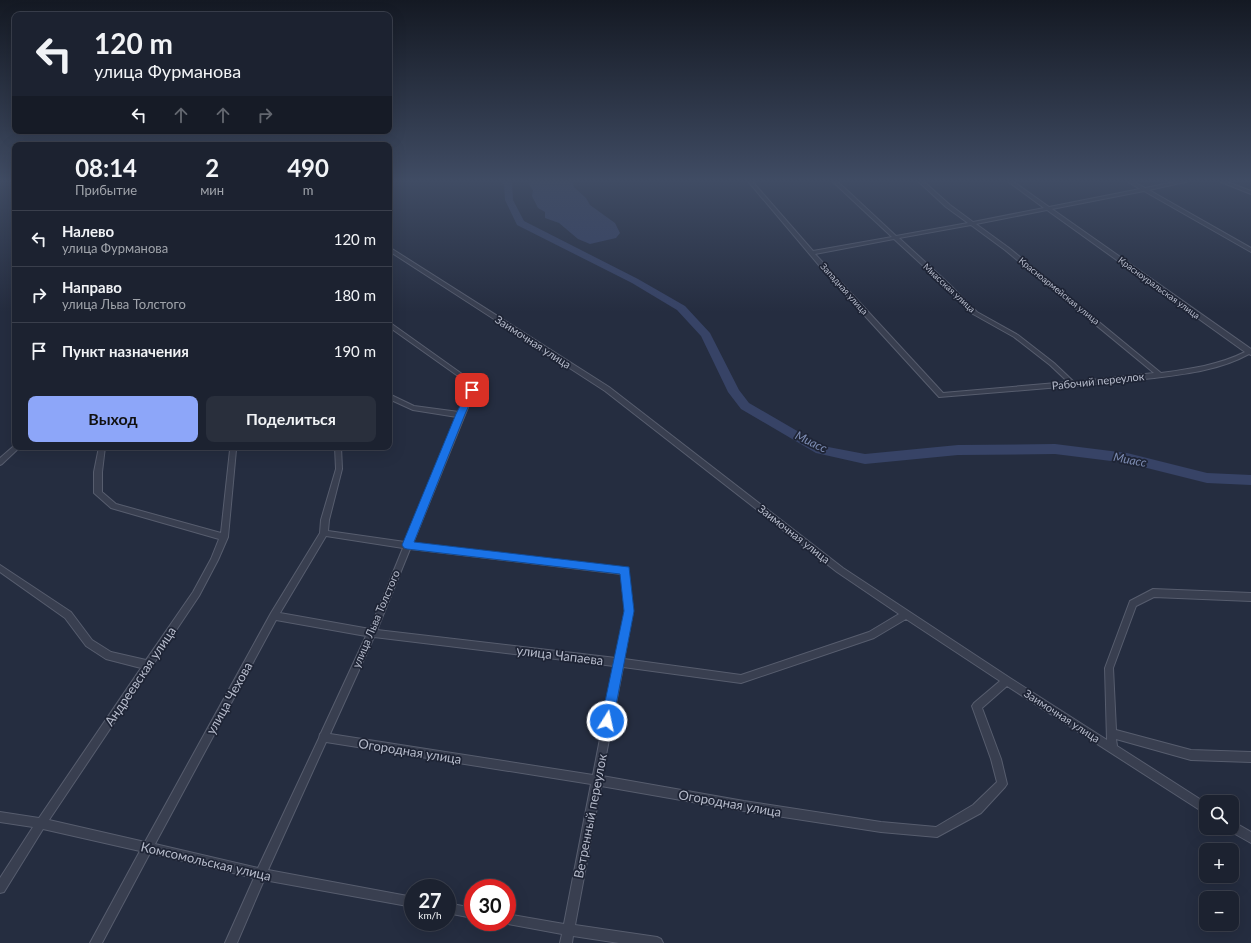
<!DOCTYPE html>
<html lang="ru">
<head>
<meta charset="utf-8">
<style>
  body { margin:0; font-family:Lato,sans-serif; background:#292f3c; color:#f1f3f6; height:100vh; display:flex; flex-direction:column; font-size:15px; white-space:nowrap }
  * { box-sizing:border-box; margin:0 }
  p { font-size:13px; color:#a0a4ab }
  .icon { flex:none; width:22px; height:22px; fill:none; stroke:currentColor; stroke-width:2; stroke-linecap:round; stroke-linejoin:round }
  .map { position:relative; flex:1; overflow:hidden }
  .panel { position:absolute; left:12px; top:142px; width:380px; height:308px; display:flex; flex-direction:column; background:#1c2230; border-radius:8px; box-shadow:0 4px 16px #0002,0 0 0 1px #3a3f4c }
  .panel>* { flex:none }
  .banner { position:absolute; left:12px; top:12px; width:380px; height:122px; border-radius:8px; box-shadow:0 4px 16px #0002,0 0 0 1px #3a3f4c; background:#1c2230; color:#f1f3f6; overflow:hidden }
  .tools { position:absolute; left:1199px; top:795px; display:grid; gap:8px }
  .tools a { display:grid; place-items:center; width:40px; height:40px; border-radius:8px; background:#1c2230; box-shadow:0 4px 16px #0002,0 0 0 1px #3a3f4c; font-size:20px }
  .speed { position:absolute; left:404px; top:879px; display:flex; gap:8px; font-size:20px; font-weight:700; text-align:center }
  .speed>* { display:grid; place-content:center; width:52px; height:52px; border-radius:50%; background:#1c2230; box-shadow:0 4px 16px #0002,0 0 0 1px #3a3f4c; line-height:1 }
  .speed small { font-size:10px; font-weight:400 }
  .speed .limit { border:6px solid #d22; background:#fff; color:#111 }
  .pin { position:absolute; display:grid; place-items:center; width:34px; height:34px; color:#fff; margin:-17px; border-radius:8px; box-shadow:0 2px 6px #0006 }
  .me { position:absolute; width:44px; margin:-22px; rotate:10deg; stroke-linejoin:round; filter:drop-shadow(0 0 3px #0008) }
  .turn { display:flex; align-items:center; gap:14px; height:84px; padding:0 16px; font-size:18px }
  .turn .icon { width:52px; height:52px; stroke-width:2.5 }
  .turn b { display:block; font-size:28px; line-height:34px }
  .lanes { display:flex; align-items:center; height:38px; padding:0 16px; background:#0003; justify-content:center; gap:20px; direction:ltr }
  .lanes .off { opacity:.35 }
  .eta { display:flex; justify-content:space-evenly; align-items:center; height:68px; text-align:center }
  .eta b { font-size:24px; font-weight:700; line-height:28px }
  .button { display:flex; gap:8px; margin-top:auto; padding:8px 16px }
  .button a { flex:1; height:46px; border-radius:8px; background:#8da6f9; color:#111; font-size:16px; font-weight:700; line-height:46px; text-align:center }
  .button a+a { background:#292f3c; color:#f1f3f6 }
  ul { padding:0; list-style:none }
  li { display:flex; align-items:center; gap:12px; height:56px; padding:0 16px; border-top:1px solid #3a3f4c }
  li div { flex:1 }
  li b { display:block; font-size:15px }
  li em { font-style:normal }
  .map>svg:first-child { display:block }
  .water { fill:#374366 }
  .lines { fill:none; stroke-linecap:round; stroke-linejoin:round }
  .river { fill:#374366; fill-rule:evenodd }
  .street-casing { stroke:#575d6e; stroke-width:2 }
  .street { fill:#393f50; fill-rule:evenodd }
  .route { fill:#1a73e8; stroke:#114b97 }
  .labels { text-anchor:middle; stroke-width:3.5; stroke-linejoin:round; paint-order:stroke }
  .far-street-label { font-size:9px; fill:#b6bbcb; stroke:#1e2435 }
  .street-label { font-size:11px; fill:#b6bbcb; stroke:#1e2435 }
  .water-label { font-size:12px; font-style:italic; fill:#7d8cb2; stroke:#1e2435 }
  .near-street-label { font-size:13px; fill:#b6bbcb; stroke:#1e2435 }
</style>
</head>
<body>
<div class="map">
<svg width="1251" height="943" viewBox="0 0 1251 943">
  <rect width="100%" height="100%" fill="#252d40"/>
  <path class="water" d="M534,180H572L574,187L586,198L590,205L615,223L620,233L616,238L590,244L578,239L559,223L545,218V212L538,208L532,196L533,190L529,185L530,182Z"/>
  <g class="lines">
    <path class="river" d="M499,180H509L512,183L513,200L524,221L638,279L685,306L710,333L739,390L749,403L823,446L865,454L958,445L1055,444L1127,453L1207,473L1251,475V485L1207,483L1127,463L1055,454L958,455L865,464L816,453L741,409L728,392L701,336L677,310L632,283L517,225L505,200L504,184Z"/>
    <g class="street-casing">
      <g id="street">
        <path d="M747,180H751L813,251L892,237L831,180H836L896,236L968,223L946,207L917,180H922L950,205L973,222L1044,208L1006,180H1011L1049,207L1140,189L1125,180H1131L1145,188L1185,180H1194L1149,190L1251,248V252L1144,191L1052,209L1251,349V355L1249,354C1220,370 1186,374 1154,378C1128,381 1102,383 1077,386L1074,387L1072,386L939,397L823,270ZM1047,210L1245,352C1219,365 1190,369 1161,373L1009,248L976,224ZM971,225L1005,250L1154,373L1074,382L1054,363L1018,335L977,312L948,283L899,238ZM894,239L944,285L973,314L1014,337L1050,365L1068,382L943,393L815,254Z"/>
        <path d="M1216,180H1222L1251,191V194Z"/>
        <path d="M389,247L609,387L843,568L1010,678L1107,740L1105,668L1130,601L1153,589L1251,593V601L1154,597L1136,606L1113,668L1116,730L1191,750L1251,752V762L1191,760L1116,739L1117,746L1206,803V814L1007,686L982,708L1001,759L1007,784L1005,787L981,813L937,837L881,832L744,811L601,786L575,925L657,937L661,939L663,943H619L573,936L572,943H560L562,934L503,923V922H507V914L564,924L591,784L326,742L268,870L413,897V907L264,880L237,943H225L254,878L150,853L102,943H90L140,851L43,829L4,892L0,893V878L33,827L0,822V812L39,818L141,668L106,659L86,646L65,618L0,572V565L71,612L92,640L111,652L146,660L193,592L211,559L219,539L111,508L94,493V472L99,447H105L102,472V492L116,504L221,533L230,450L229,447H235L236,450L228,537L218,560L199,596L49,820L145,842L271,613L320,533L321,520L336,469L335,447H341L342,469L329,520L328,531L405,542L457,417L413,410L389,399V394L414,406L459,412L469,390L458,376L389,327V322L462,374L475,390L413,543L628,569L633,611L624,659L741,675L869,632L899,614L837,572L605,391L389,251ZM326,536L403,548L370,629L280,613ZM410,549L621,574L625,611L616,658L377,630ZM906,619L1000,681L974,703L972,706L991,759L997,782L973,805L936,827L881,822L744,801L602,776L623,667L741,683L874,638ZM276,620L366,636L321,733L320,734L319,738L258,868L155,844ZM374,637L614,666L593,775L330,734Z"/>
        <path d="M15,445V447H20L2,464L0,465V458Z"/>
        <path d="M1232,821L1251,832V843L1228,830V828H1232Z"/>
        <path d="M447,903L473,908V918L447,913Z"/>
      </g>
    </g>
    <use href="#street" class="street"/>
  </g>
  <linearGradient id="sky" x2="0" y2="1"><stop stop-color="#141923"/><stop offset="0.58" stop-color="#404c64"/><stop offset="1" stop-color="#404c64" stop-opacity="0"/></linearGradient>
  <rect width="1251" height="312" fill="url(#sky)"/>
  <path class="route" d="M472,387L476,390L465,414L414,542L629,567L634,611L613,721L611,725L607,727L603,725L601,721L624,611L620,574L407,549L404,548L402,545L456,414L468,390Z"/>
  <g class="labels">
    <g class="far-street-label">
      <text transform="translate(949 288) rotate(43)" y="3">Миасская улица</text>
      <text transform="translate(1159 288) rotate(36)" y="3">Красноуральская улица</text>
      <text transform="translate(844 289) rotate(48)" y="3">Западная улица</text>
      <text transform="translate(1059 291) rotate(39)" y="3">Красноармейская улица</text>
    </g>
    <g class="street-label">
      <text transform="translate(533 342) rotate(33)" y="4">Заимочная улица</text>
      <text transform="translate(1098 381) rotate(-6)" y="4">Рабочий переулок</text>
      <text transform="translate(794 534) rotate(38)" y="4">Заимочная улица</text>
      <text transform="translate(376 619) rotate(-67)" y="4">улица Льва Толстого</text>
      <text transform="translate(1062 716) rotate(33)" y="4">Заимочная улица</text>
    </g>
    <g class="water-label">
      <text transform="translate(811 442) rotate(26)" y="4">Миасс</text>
      <text transform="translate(1130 460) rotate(11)" y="4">Миасс</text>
    </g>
    <g class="near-street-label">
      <text transform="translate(560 655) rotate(7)" y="5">улица Чапаева</text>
      <text transform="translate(140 676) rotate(-56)" y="5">Андреевская улица</text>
      <text transform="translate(229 698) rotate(-61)" y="5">улица Чехова</text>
      <text transform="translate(410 751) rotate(9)" y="5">Огородная улица</text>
      <text transform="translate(730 803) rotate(10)" y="5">Огородная улица</text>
      <text transform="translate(590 816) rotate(-79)" y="5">Ветренный переулок</text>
      <text transform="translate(206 861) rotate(13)" y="5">Комсомольская улица</text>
    </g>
  </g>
</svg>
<div class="tools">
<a><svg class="icon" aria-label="search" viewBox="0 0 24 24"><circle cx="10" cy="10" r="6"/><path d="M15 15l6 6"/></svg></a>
<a>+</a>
<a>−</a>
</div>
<div class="speed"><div>27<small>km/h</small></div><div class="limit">30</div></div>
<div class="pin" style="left:472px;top:390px;background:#d93025"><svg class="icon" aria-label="arrive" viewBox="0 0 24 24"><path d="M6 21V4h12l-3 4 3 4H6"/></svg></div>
<svg class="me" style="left:607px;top:721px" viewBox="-20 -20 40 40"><circle r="17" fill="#1a73e8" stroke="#fff" stroke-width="3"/><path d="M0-11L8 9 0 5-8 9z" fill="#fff"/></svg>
<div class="banner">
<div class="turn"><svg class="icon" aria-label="left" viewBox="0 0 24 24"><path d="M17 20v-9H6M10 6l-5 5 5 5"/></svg><div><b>120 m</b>улица Фурманова</div></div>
<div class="lanes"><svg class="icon" aria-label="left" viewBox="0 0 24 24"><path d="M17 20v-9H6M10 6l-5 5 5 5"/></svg><svg class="icon off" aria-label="ahead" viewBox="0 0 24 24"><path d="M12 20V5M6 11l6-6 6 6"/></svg><svg class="icon off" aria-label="ahead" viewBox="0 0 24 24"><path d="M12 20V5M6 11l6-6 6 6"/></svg><svg class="icon off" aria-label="right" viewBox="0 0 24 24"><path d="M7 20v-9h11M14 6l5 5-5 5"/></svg></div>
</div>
<section class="panel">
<div class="eta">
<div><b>08:14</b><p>Прибытие</p></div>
<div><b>2</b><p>мин</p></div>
<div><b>490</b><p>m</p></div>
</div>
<ul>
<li><svg class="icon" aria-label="left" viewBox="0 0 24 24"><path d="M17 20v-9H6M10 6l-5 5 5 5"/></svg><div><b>Налево</b><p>улица Фурманова</p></div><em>120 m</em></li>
<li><svg class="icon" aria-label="right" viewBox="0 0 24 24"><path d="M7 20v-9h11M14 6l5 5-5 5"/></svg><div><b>Направо</b><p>улица Льва Толстого</p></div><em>180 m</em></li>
<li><svg class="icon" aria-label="arrive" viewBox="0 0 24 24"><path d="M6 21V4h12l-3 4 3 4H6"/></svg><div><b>Пункт назначения</b></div><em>190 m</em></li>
</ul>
<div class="button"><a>Выход</a><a>Поделиться</a></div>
</section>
</div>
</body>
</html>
